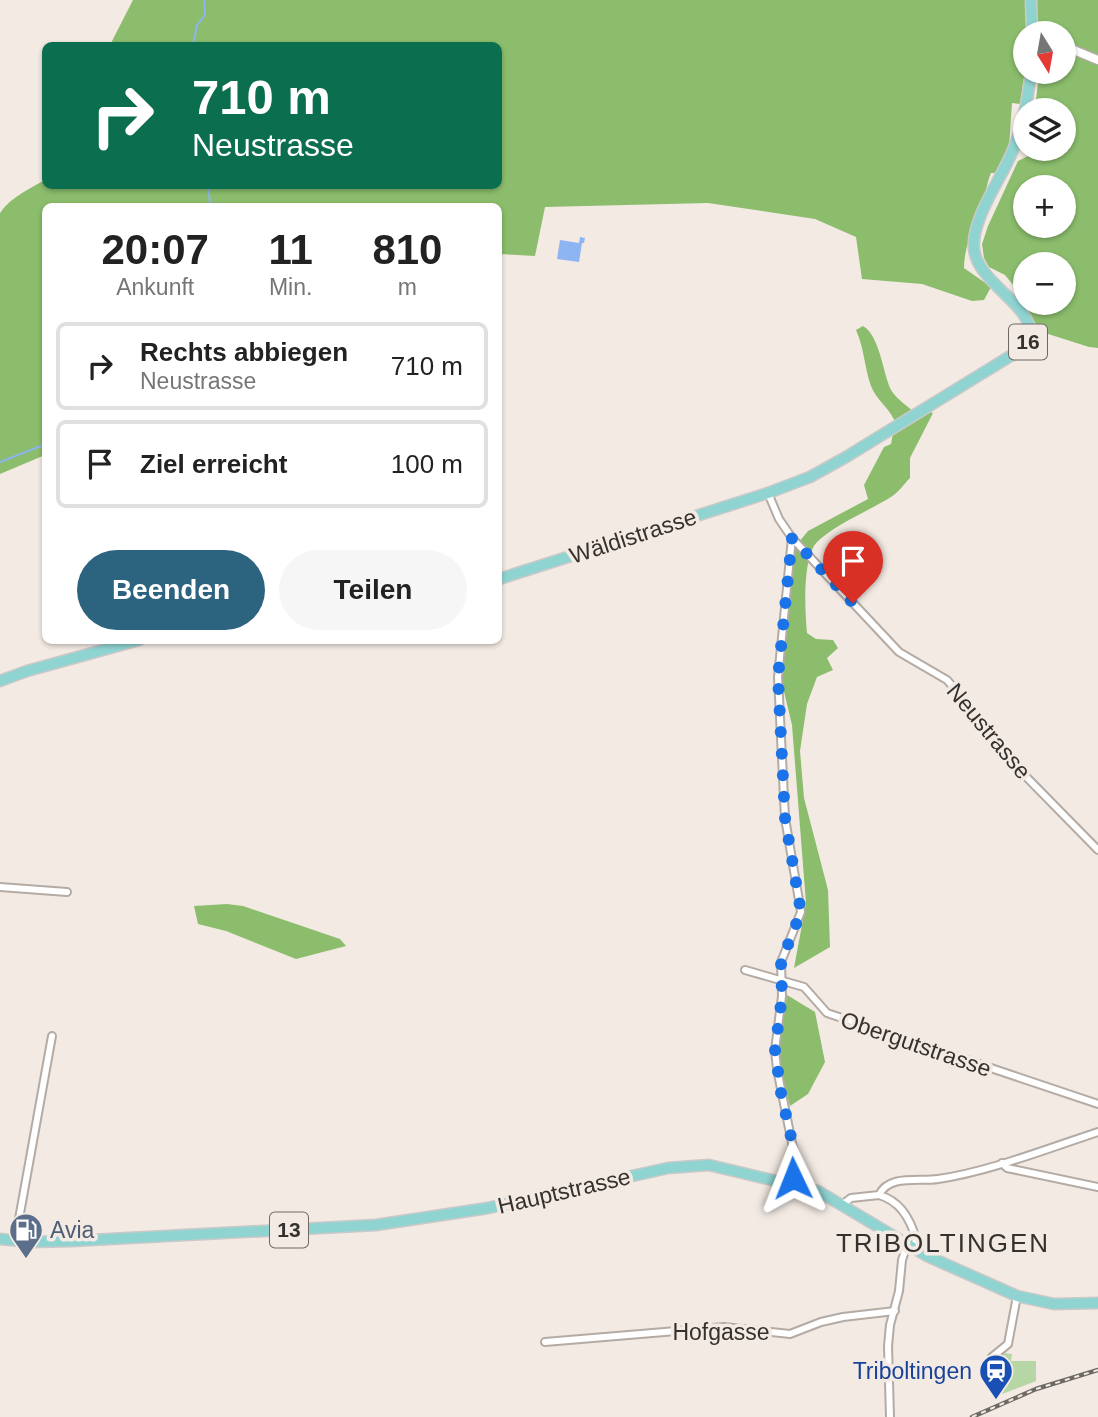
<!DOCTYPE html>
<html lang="de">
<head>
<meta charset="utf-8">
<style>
  body { margin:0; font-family:Arial,sans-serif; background:#f6f6f6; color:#222; height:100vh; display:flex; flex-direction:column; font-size:26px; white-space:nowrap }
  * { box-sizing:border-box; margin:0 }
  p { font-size:23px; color:#767676 }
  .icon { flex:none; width:38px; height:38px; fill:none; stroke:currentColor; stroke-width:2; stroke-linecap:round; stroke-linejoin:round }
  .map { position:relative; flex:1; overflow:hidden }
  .panel { position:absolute; left:42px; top:203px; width:460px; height:441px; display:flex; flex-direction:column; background:#fff; border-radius:10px; box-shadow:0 2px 5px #0004 }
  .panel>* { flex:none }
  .banner { position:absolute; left:42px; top:42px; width:460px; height:147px; border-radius:10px; box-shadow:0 2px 5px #0004; background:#0b6e4f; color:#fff; overflow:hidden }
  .needle { width:46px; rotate:169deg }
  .tools { position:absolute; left:1013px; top:21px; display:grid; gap:14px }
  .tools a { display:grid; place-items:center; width:63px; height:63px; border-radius:50%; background:#fff; box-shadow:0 2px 5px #0004; font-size:35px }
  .pin { position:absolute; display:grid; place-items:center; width:60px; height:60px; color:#fff; margin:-72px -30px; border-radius:50% 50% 50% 0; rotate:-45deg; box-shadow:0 0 7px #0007 }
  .pin .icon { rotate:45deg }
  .me { position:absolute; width:77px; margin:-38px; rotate:358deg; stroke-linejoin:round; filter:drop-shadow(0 0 5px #0008) }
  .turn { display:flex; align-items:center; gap:24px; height:147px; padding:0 35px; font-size:32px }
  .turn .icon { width:91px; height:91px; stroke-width:2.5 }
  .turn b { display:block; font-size:49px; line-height:60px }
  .eta { display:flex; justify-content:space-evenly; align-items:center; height:119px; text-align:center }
  .eta b { font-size:42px; font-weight:600; line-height:49px }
  .button { display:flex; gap:14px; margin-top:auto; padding:14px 35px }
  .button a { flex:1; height:80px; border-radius:42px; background:#2c637e; color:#fff; font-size:28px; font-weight:600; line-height:80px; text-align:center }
  .button a+a { background:#f6f6f6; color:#222 }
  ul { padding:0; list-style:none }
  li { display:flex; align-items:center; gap:21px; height:88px; margin:0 14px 10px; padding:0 21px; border:4px solid #e0e0e0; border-radius:10px }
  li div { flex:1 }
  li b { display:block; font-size:26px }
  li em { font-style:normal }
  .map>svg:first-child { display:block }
  .green { fill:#b7d6a6 }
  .forest { fill:#8bbd6c; fill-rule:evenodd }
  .water { fill:#8cb5f1 }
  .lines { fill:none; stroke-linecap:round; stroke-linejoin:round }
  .stream { stroke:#8cb5f1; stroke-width:2 }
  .street-casing { stroke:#b4aba5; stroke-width:10 }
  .secondary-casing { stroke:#b4aba5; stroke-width:11 }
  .primary-casing { stroke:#cac9c9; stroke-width:13 }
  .street { stroke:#fff; stroke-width:6 }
  .secondary { stroke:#fff; stroke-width:8 }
  .primary { stroke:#90d4d1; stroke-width:10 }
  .rail-casing { stroke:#6d6964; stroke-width:4.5 }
  .rail { stroke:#f3eae3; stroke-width:2; stroke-dasharray:5; stroke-linecap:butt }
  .route { stroke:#1a73e8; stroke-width:12; stroke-dasharray:0 21.6 }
  .labels { text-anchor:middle; stroke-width:7; stroke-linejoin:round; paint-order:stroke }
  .shield { fill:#f3eae3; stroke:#6d6864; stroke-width:2 }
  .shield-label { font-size:21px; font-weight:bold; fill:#34312e }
  .street-label { font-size:23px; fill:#34312e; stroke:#f3eae3 }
  .service-label { font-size:23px; fill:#4e5e75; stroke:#f3eae3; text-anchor:start }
  .transit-label { font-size:23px; fill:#164399; stroke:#f3eae3; text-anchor:end }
  .quarter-label { font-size:26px; letter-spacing:2px; fill:#34312e; stroke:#f3eae3 }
</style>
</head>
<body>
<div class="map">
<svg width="1098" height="1417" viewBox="0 0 1098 1417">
  <rect width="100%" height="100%" fill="#f3eae3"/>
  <path class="green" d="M1004,1353L1012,1354L1011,1361H1036V1381L1002,1394L996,1361H999V1357Z"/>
  <g class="forest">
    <path d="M133,0H1027L1025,70L1020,104L1012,103L1009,147L997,173H991C988,180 987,186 985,194C979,220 964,241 964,268L991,287L984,300L972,301L922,284L862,279L856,237L815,219L708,203L545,207L535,256L499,254V206H46L45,455L0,474V213C11,197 29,189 45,180L46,186H499V46L110,45Z"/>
    <path d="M1036,0H1098V55L1064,42V33L1040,32L1037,20Z"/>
    <path d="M1064,51L1098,64V348L1089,347L1042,332L1016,297L1018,291L1005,275L989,267L984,258L982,244L988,226L1018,161L1028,156L1031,149H1064V110H1035L1039,72H1064ZM1026,187H1064V226H1026ZM1026,264H1064V303H1026Z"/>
    <path d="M863,326C879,335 883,371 890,388C894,397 906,405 914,412L896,424C891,409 876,400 871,386C864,366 865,351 856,330Z"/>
    <path d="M930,412L933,413L910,458V478C904,484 899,492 891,497C870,510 834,525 817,542C802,558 805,612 807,633L816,639L833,640L838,648L827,658L833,670L817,677L807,704L800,751L804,798L828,890L830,947L794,968L806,903L792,725L781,679L794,548L808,531L868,499L864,485L884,447L891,444L893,433Z"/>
    <path d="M227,904L243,906L340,939L346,946L296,959L226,931L198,924L194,906Z"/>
    <path d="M787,995L815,1012L825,1062L808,1094L790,1106L778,1061V1044Z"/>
  </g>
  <path class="water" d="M580,237L585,238L584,243H582L579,262L557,259L560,240L579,243Z"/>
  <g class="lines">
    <g class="stream">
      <path d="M193,46L197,25L205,15L204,0"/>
      <path d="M207,206L210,203L208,186"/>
      <path d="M0,462L46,444"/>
      <path d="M891,1348L893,1325"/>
    </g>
    <g class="street-casing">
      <g id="street">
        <path d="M768,493L779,519L792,538L899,652L947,680L962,697L977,723L992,742L1098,850"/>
        <path d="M0,887L67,892"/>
        <path d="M745,970L804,987L827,1013L1098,1104"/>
        <path d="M1002,1163L1007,1168L1098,1187"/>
        <path d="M792,1183L795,1158L777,1069L775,1050L782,996L781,962L801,912L785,818L778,677L792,538"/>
        <path d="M879,1195C900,1201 911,1220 916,1240L914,1245L906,1248L902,1260L899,1291L890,1325L888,1346L890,1417"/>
        <path d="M843,1204L851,1198L879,1195C889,1174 919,1182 938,1179C988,1172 1049,1148 1098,1132"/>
        <path d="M15,1241L52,1036"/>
        <path d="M545,1342L724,1327L790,1334L821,1322L843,1317L895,1311"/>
        <path d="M994,1380L992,1357L1008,1344L1017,1296"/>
      </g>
    </g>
    <g class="secondary-casing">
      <path id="secondary" d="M1064,46L1098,60"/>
    </g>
    <g class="primary-casing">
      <g id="primary">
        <path d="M1031,0L1032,33"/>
        <path d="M499,579L768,493L810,477L846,457L1022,349L1030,337C1035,306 978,284 974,249C971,219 1002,178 1013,150C1023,125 1028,99 1031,72"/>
        <path d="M0,681L27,671L139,640"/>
        <path d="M0,1239L32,1242L72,1241L376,1225L488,1208L668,1168L709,1165L818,1191L927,1256L1017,1296L1054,1304L1098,1303"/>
      </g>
    </g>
    <use href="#street" class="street"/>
    <use href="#secondary" class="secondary"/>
    <use href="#primary" class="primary"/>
    <g class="rail-casing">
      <path id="rail" d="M972,1417L1036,1389L1098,1370"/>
    </g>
    <use href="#rail" class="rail"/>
  </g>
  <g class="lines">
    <path class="route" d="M793,1178L794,1150L781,1093L775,1050L782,996L781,962L801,912L785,818L778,677L792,538L853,603"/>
  </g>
  <defs>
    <g id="fuel-pin" transform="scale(1.75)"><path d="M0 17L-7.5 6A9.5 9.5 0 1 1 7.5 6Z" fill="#5c6f8a" stroke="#f3eae3"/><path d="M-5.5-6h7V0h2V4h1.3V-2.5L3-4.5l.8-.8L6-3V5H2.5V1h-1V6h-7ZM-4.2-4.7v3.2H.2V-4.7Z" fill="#fff"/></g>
    <g id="station-pin" transform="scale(1.75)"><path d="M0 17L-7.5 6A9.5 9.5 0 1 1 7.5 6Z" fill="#1a4fb4" stroke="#f3eae3"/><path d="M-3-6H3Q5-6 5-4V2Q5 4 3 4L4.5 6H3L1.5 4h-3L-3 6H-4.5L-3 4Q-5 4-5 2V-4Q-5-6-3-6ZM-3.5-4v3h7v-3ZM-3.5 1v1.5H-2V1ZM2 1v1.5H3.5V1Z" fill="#fff"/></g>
  </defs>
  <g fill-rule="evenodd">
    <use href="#fuel-pin" x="26" y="1230"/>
    <use href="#station-pin" x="996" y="1371"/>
  </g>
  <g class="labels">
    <g class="shield">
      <rect x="1009" y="324.5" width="38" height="35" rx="5"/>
      <rect x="270" y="1212.5" width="38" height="35" rx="5"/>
    </g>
    <g class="shield-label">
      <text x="1028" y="349">16</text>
      <text x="289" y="1237">13</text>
    </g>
    <g class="street-label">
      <text transform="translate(633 536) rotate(-18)" y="8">Wäldistrasse</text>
      <text transform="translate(989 731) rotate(50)" y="8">Neustrasse</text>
      <text transform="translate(916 1044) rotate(19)" y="8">Obergutstrasse</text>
      <text transform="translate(564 1191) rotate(-13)" y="8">Hauptstrasse</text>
      <text x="721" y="1340">Hofgasse</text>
    </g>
    <g class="service-label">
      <text x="50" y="1238">Avia</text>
    </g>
    <g class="transit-label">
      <text x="972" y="1379">Triboltingen</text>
    </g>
    <g class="quarter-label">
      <text x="943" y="1252">TRIBOLTINGEN</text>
    </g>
  </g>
</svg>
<div class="tools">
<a><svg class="needle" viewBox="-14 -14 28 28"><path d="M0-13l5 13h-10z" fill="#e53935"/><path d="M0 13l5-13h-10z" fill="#767676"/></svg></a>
<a><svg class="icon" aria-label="layers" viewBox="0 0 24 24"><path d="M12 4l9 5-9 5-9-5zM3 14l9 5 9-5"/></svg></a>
<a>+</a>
<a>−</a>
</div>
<div class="pin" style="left:853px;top:603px;background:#d93025"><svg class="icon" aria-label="arrive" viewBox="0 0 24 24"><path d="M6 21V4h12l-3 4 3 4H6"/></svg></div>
<svg class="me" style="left:793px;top:1178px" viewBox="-20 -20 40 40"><path d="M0-17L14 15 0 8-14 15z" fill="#1a73e8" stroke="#fff" stroke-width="4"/></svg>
<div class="banner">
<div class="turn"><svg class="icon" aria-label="right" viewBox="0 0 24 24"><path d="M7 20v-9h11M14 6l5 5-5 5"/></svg><div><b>710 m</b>Neustrasse</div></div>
</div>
<section class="panel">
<div class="eta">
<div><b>20:07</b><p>Ankunft</p></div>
<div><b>11</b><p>Min.</p></div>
<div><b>810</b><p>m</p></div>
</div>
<ul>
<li><svg class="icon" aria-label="right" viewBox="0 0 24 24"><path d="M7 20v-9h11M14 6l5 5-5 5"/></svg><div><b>Rechts abbiegen</b><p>Neustrasse</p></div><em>710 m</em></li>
<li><svg class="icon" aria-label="arrive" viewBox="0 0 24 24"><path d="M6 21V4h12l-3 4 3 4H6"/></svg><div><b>Ziel erreicht</b></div><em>100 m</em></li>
</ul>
<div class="button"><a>Beenden</a><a>Teilen</a></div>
</section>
</div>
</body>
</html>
